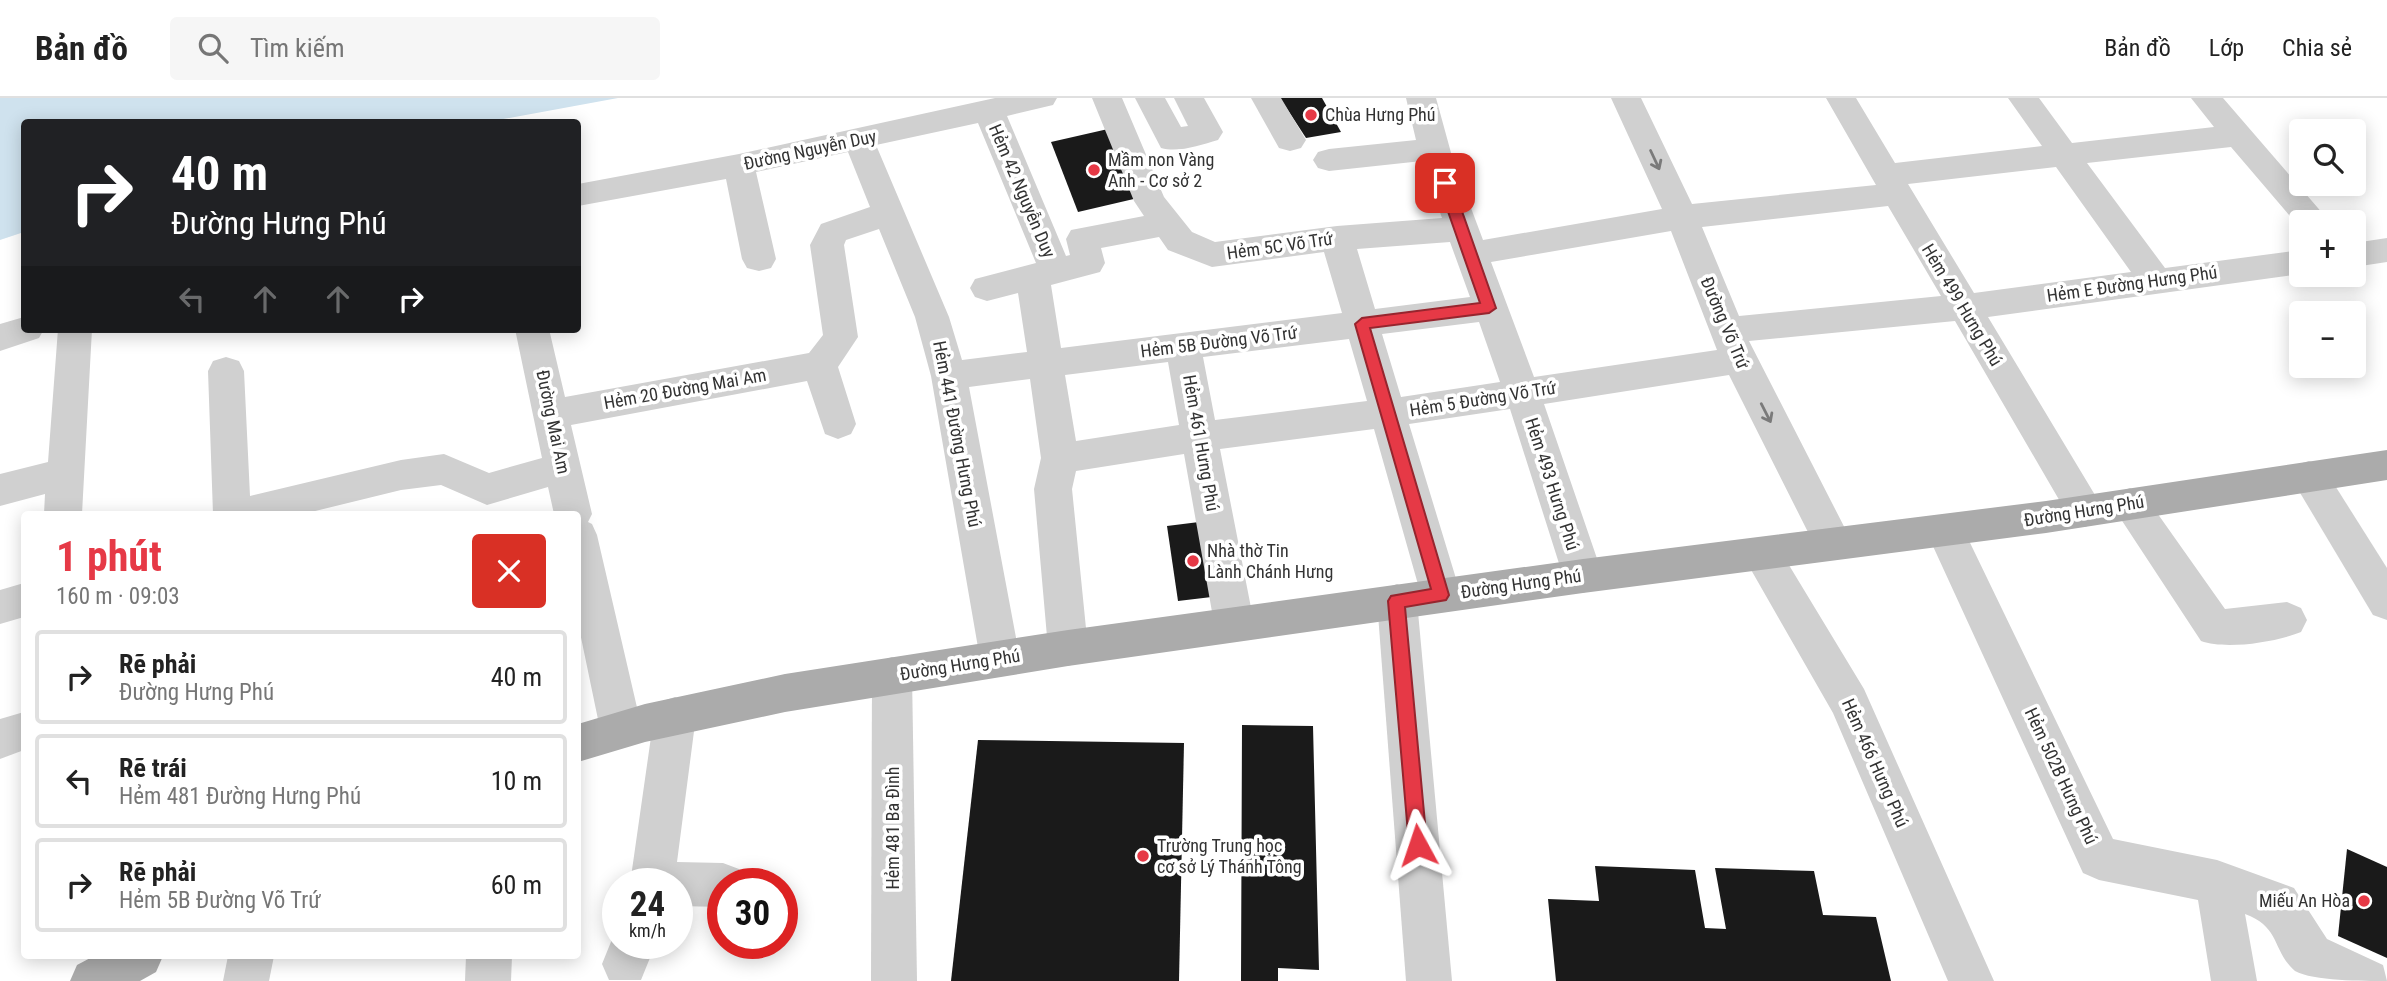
<!DOCTYPE html>
<html lang="vi">
<head>
<meta charset="utf-8">
<style>
  body { margin:0; font-family:"Roboto Condensed",sans-serif; background:#f6f6f6; color:#222; height:100vh; display:flex; flex-direction:column; font-size:26px; white-space:nowrap }
  * { box-sizing:border-box; margin:0 }
  p { font-size:23px; color:#767676 }
  .icon { flex:none; width:38px; height:38px; fill:none; stroke:currentColor; stroke-width:2; stroke-linecap:round; stroke-linejoin:round }
  .map { position:relative; flex:1; overflow:hidden }
  .details { position:absolute; left:21px; top:413px; width:560px; height:448px; display:flex; flex-direction:column; background:#fff; border-radius:7px; box-shadow:0 4px 18px #0003 }
  .details>* { flex:none }
  .hud { position:absolute; left:21px; top:21px; width:560px; height:214px; border-radius:7px; box-shadow:0 4px 18px #0003; background:#202124; color:#fff; overflow:hidden }
  .fabs { position:absolute; left:2289px; top:21px; display:grid; gap:14px }
  .fabs a { display:grid; place-items:center; width:77px; height:77px; border-radius:7px; background:#fff; box-shadow:0 4px 18px #0003; font-size:35px }
  .speed { position:absolute; left:602px; top:770px; display:flex; gap:14px; font-size:35px; font-weight:700; text-align:center }
  .speed>* { display:grid; place-content:center; width:91px; height:91px; border-radius:50%; background:#fff; box-shadow:0 4px 18px #0003; line-height:1 }
  .speed small { font-size:18px; font-weight:400 }
  .speed .limit { border:10px solid #d22; background:#fff; color:#111 }
  .pin { position:absolute; display:grid; place-items:center; width:60px; height:60px; color:#fff; margin:-30px; border-radius:14px; box-shadow:0 4px 10px #0006 }
  .me { position:absolute; width:77px; margin:-38px; rotate:355deg; stroke-linejoin:round; filter:drop-shadow(0 0 5px #0008) }
  .turn { display:flex; align-items:center; gap:24px; height:147px; padding:0 35px; font-size:32px }
  .turn .icon { width:91px; height:91px; stroke-width:2.5 }
  .turn b { display:block; font-size:49px; line-height:60px }
  .lanes { display:flex; align-items:center; height:66px; padding:0 35px; background:#0003; justify-content:center; gap:35px; direction:ltr }
  .lanes .off { opacity:.35 }
  .round { display:grid; place-items:center; flex:none; width:74px; height:74px; border-radius:7px; background:#f6f6f6 }
  .headline { display:flex; align-items:center; justify-content:space-between; height:119px; padding:0 35px }
  h1 { font-size:42px; font-weight:700; line-height:52px; color:#e63946 }
  ul { padding:0; list-style:none }
  li { display:flex; align-items:center; gap:21px; height:94px; margin:0 14px 10px; padding:0 21px; border:4px solid #e0e0e0; border-radius:7px }
  li div { flex:1 }
  li b { display:block; font-size:26px }
  li em { font-style:normal }
  header { display:flex; align-items:center; gap:42px; box-sizing:border-box; height:98px; padding:0 35px; background:#fff; border-bottom:2px solid #e0e0e0 }
  header strong { font-size:33px }
  nav { display:flex; gap:38px; margin-inline-start:auto; font-size:24px }
  .search { width:490px; height:63px; background:#f6f6f6; display:flex; align-items:center; gap:18px; box-sizing:border-box; padding:0 24px; border-radius:7px; color:#767676; font-size:26px }
  .map>svg:first-child { display:block }
  .water { fill:#cfe2ee }
  .building { fill:#1a1a1a }
  .lines { fill:none; stroke-linecap:round; stroke-linejoin:round }
  .minor { fill:#d0d0d0; fill-rule:evenodd }
  .major { fill:#ababab; fill-rule:evenodd }
  .oneway { stroke:#7a7a7a }
  .route { fill:#e63946; stroke:#96252e; stroke-width:2 }
  .poi-dot { fill:#e63946; stroke:#fff; stroke-width:2.5 }
  .labels { text-anchor:middle; stroke-width:7; stroke-linejoin:round; paint-order:stroke }
  .poi-label { font-size:18px; fill:#333; stroke:#fff; text-anchor:start }
  .street-label { font-size:18px; fill:#333; stroke:#fff }
</style>
</head>
<body>
<header>
<strong>Bản đồ</strong>
<div class="search"><svg class="icon" aria-label="search" viewBox="0 0 24 24"><circle cx="10" cy="10" r="6"/><path d="M15 15l6 6"/></svg>Tìm kiếm</div>
<nav><a>Bản đồ</a><a>Lớp</a><a>Chia sẻ</a></nav>
</header>
<div class="map">
<svg width="2387" height="883" viewBox="0 0 2387 883">
  <rect width="100%" height="100%" fill="#fff"/>
  <path class="water" d="M0,0H618L487,24H24V134L0,142Z"/>
  <g class="building">
    <path d="M1280,0H1322L1341,34L1306,40Z"/>
    <path d="M1108,31L1138,100L1078,114L1051,44Z"/>
    <path d="M1207,423L1220,498L1178,503L1167,428Z"/>
    <path d="M1242,627L1313,628L1319,872L1278,870V883H1241Z"/>
    <path d="M978,642L1184,645L1179,883H951Z"/>
    <path d="M2347,751L2387,769V860L2338,838Z"/>
    <path d="M1595,768L1695,772L1705,830L1726,831L1715,770L1814,773L1823,817L1876,819L1891,883H1556L1548,801L1599,803Z"/>
  </g>
  <g class="lines">
    <g class="minor">
      <path d="M995,0H1057L1053,7L1007,18L1066,158L1070,157L1066,141L1071,132L1144,118L1134,103L1092,0H1122L1164,99L1192,134L1215,144L1337,128L1442,120L1422,63L1329,73L1318,70L1313,62L1318,54L1329,51L1416,42L1406,0H1436L1453,62L1483,142L1662,111L1611,0H1641L1692,106L1876,87L1826,0H1856L1895,65L2042,48L2008,0H2039L2072,45L2214,29L2191,0H2223L2330,124H2301V131L2231,49L2087,65L2165,170L2301,152V176L1988,219L2098,402L2104,413L2098,424L2085,429L2072,424L1955,223L1749,243L1853,446L1848,458L1834,462L1820,458L1729,277L1544,306L1603,478L1597,490L1583,495L1569,490L1563,478L1510,311L1409,326L1461,497L1455,509L1441,514L1427,509L1421,497L1374,331L1220,351L1254,525L1248,537L1234,543L1220,537L1214,525L1184,356L1076,373L1072,391L1088,550L1082,563L1068,568L1054,563L1048,550L1034,391L1041,360L1030,281L969,289L1020,561L1014,574L1000,579L986,574L980,561L931,278L915,219L879,131L846,142L844,147L858,239L838,269L856,326L851,336L838,341L825,336L807,283L571,327L592,416L588,424L592,426L597,437L642,631L636,645L621,650L606,645L600,631L578,525V416H554L548,389L487,407L441,387L401,392L303,416H213L208,273L213,263L226,259L239,263L244,273L250,398L401,362L444,356L489,375L542,360L515,231H549L565,299L809,255L823,237L810,147L821,126L870,109L848,54L756,74L776,161L771,170L759,173L747,170L742,161L726,81L578,108V86L739,56ZM978,25L1036,165L975,181L970,190L975,199L987,203L1018,195L1027,254L962,262L949,219L876,47ZM2056,69L2131,174L1974,195L1908,86ZM1888,108L1941,198L1739,218L1702,129ZM1671,133L1717,252L1534,279L1491,164ZM1159,139L1168,152L1212,169L1324,154L1342,215L1061,250L1051,187L1100,174L1105,165L1101,150ZM1450,144L1470,199L1375,211L1357,151ZM1479,224L1500,284L1401,299L1382,236ZM1349,241L1367,303L1215,322L1203,259ZM1168,264L1179,327L1076,343L1065,277Z"/>
      <path d="M1135,0H1165L1181,29L1188,28L1174,0H1204L1223,34L1218,42C1200,47 1179,55 1161,50Z"/>
      <path d="M1251,0H1281L1306,42L1301,50L1290,53L1279,50Z"/>
      <path d="M2387,140V164L2354,169V145Z"/>
      <path d="M24,219V231H44L39,240L0,253V226Z"/>
      <path d="M58,231H92L82,416H44L45,396L0,408V376L48,364Z"/>
      <path d="M2309,363L2322,367L2387,470V522L2373,517L2290,378L2296,367Z"/>
      <path d="M2130,390L2143,395L2225,511L2287,504L2301,510L2307,522L2301,534C2276,544 2226,552 2201,543L2111,406L2117,395Z"/>
      <path d="M1945,417L1959,422L2113,741L2217,762L2294,790L2327,841L2383,867L2387,883C2363,883 2313,883 2295,873C2272,853 2281,829 2245,816L2257,883H2211L2198,802L2099,782L2083,775L1926,433L1931,422Z"/>
      <path d="M1761,439L1775,444L1864,591L1994,883H1948L1833,615L1742,456L1747,444Z"/>
      <path d="M24,485V519L0,526V492Z"/>
      <path d="M1397,486L1411,491L1417,503L1452,883H1406L1377,503L1383,491Z"/>
      <path d="M892,559L906,564L912,577L917,883H871L872,577L878,564Z"/>
      <path d="M675,599L690,604L696,618L677,764L723,765L739,771L745,786H723V809L677,808V786H630L654,618L660,604Z"/>
      <path d="M24,614V652L0,661V621Z"/>
      <path d="M617,829L618,845H656L641,882H609L602,866Z"/>
      <path d="M228,858H274L269,883H223Z"/>
      <path d="M466,858H512L511,883H465Z"/>
    </g>
    <g class="major">
      <path d="M2387,352V382L2046,435L1583,495L1068,568L785,614L645,644L578,664V626L645,606L785,576L1068,532L1583,461L2046,403Z"/>
      <path d="M94,858H163L156,874L140,883H70L77,867Z"/>
    </g>
  </g>
  <defs><path id="oneway-shaft" d="M-6 0H5M1.5-3L5.5 0L1.5 3" fill="none" stroke-width="1.6" stroke-linecap="round" stroke-linejoin="round" transform="scale(1.75)"/></defs>
  <g class="oneway">
    <use href="#oneway-shaft" transform="translate(1655 62) rotate(65)"/>
    <use href="#oneway-shaft" transform="translate(1766 315) rotate(63)"/>
  </g>
  <path class="route" d="M1445,80L1452,85L1496,210L1489,215L1370,230L1449,497L1446,502L1405,509L1427,747L1424,753L1418,756L1411,753L1409,747L1388,503L1391,498L1431,491L1355,226L1362,220L1480,205L1438,85Z"/>
  <g class="poi-dot">
    <circle cx="1311" cy="17" r="7"/>
    <circle cx="1094" cy="72" r="7"/>
    <circle cx="1193" cy="463" r="7"/>
    <circle cx="1143" cy="758" r="7"/>
    <circle cx="2364" cy="803" r="7"/>
  </g>
  <g class="labels">
    <g class="poi-label">
      <text x="1325" y="23">Chùa Hưng Phú</text>
      <text x="1108" y="68">Mầm non Vàng<tspan x="1108" dy="21">Anh - Cơ sở 2</tspan></text>
      <text x="1207" y="459">Nhà thờ Tin<tspan x="1207" dy="21">Lành Chánh Hưng</tspan></text>
      <text x="1157" y="754">Trường Trung học<tspan x="1157" dy="21">cơ sở Lý Thánh Tông</tspan></text>
      <text x="2350" y="809" text-anchor="end">Miếu An Hòa</text>
    </g>
    <g class="street-label">
      <text transform="translate(810 52) rotate(-12)" y="6">Đường Nguyễn Duy</text>
      <text transform="translate(1022 93) rotate(67)" y="6">Hẻm 42 Nguyễn Duy</text>
      <text transform="translate(1280 148) rotate(-8)" y="6">Hẻm 5C Võ Trứ</text>
      <text transform="translate(2132 186) rotate(-8)" y="6">Hẻm E Đường Hưng Phú</text>
      <text transform="translate(1962 207) rotate(59)" y="6">Hẻm 499 Hưng Phú</text>
      <text transform="translate(1725 225) rotate(67)" y="6">Đường Võ Trứ</text>
      <text transform="translate(1219 244) rotate(-7)" y="6">Hẻm 5B Đường Võ Trứ</text>
      <text transform="translate(685 291) rotate(-10)" y="6">Hẻm 20 Đường Mai Am</text>
      <text transform="translate(1483 301) rotate(-9)" y="6">Hẻm 5 Đường Võ Trứ</text>
      <text transform="translate(553 324) rotate(78)" y="6">Đường Mai Am</text>
      <text transform="translate(957 336) rotate(79)" y="6">Hẻm 441 Đường Hưng Phú</text>
      <text transform="translate(1201 345) rotate(80)" y="6">Hẻm 461 Hưng Phú</text>
      <text transform="translate(1552 386) rotate(72)" y="6">Hẻm 493 Hưng Phú</text>
      <text transform="translate(2084 413) rotate(-9)" y="6">Đường Hưng Phú</text>
      <text transform="translate(1521 486) rotate(-8)" y="6">Đường Hưng Phú</text>
      <text transform="translate(960 567) rotate(-9)" y="6">Đường Hưng Phú</text>
      <text transform="translate(1875 665) rotate(66)" y="6">Hẻm 466 Hưng Phú</text>
      <text transform="translate(2061 678) rotate(65)" y="6">Hẻm 502B Hưng Phú</text>
      <text transform="translate(893 730) rotate(-90)" y="6">Hẻm 481 Ba Đình</text>
    </g>
  </g>
</svg>
<div class="fabs">
<a><svg class="icon" aria-label="search" viewBox="0 0 24 24"><circle cx="10" cy="10" r="6"/><path d="M15 15l6 6"/></svg></a>
<a>+</a>
<a>−</a>
</div>
<div class="speed"><div>24<small>km/h</small></div><div class="limit">30</div></div>
<div class="pin" style="left:1445px;top:85px;background:#d93025"><svg class="icon" aria-label="arrive" viewBox="0 0 24 24"><path d="M6 21V4h12l-3 4 3 4H6"/></svg></div>
<svg class="me" style="left:1418px;top:747px" viewBox="-20 -20 40 40"><path d="M0-17L14 15 0 8-14 15z" fill="#e63946" stroke="#fff" stroke-width="4"/></svg>
<div class="hud">
<div class="turn"><svg class="icon" aria-label="right" viewBox="0 0 24 24"><path d="M7 20v-9h11M14 6l5 5-5 5"/></svg><div><b>40 m</b>Đường Hưng Phú</div></div>
<div class="lanes"><svg class="icon off" aria-label="left" viewBox="0 0 24 24"><path d="M17 20v-9H6M10 6l-5 5 5 5"/></svg><svg class="icon off" aria-label="ahead" viewBox="0 0 24 24"><path d="M12 20V5M6 11l6-6 6 6"/></svg><svg class="icon off" aria-label="ahead" viewBox="0 0 24 24"><path d="M12 20V5M6 11l6-6 6 6"/></svg><svg class="icon" aria-label="right" viewBox="0 0 24 24"><path d="M7 20v-9h11M14 6l5 5-5 5"/></svg></div>
</div>
<section class="details">
<div class="headline"><div><h1>1 phút</h1><p>160 m · 09:03</p></div><a class="round" style="background:#d93025;color:#fff"><svg class="icon" aria-label="close" viewBox="0 0 24 24"><path d="M6 6l12 12M18 6L6 18"/></svg></a></div>
<ul>
<li><svg class="icon" aria-label="right" viewBox="0 0 24 24"><path d="M7 20v-9h11M14 6l5 5-5 5"/></svg><div><b>Rẽ phải</b><p>Đường Hưng Phú</p></div><em>40 m</em></li>
<li><svg class="icon" aria-label="left" viewBox="0 0 24 24"><path d="M17 20v-9H6M10 6l-5 5 5 5"/></svg><div><b>Rẽ trái</b><p>Hẻm 481 Đường Hưng Phú</p></div><em>10 m</em></li>
<li><svg class="icon" aria-label="right" viewBox="0 0 24 24"><path d="M7 20v-9h11M14 6l5 5-5 5"/></svg><div><b>Rẽ phải</b><p>Hẻm 5B Đường Võ Trứ</p></div><em>60 m</em></li>
</ul>
</section>
</div>
</body>
</html>
